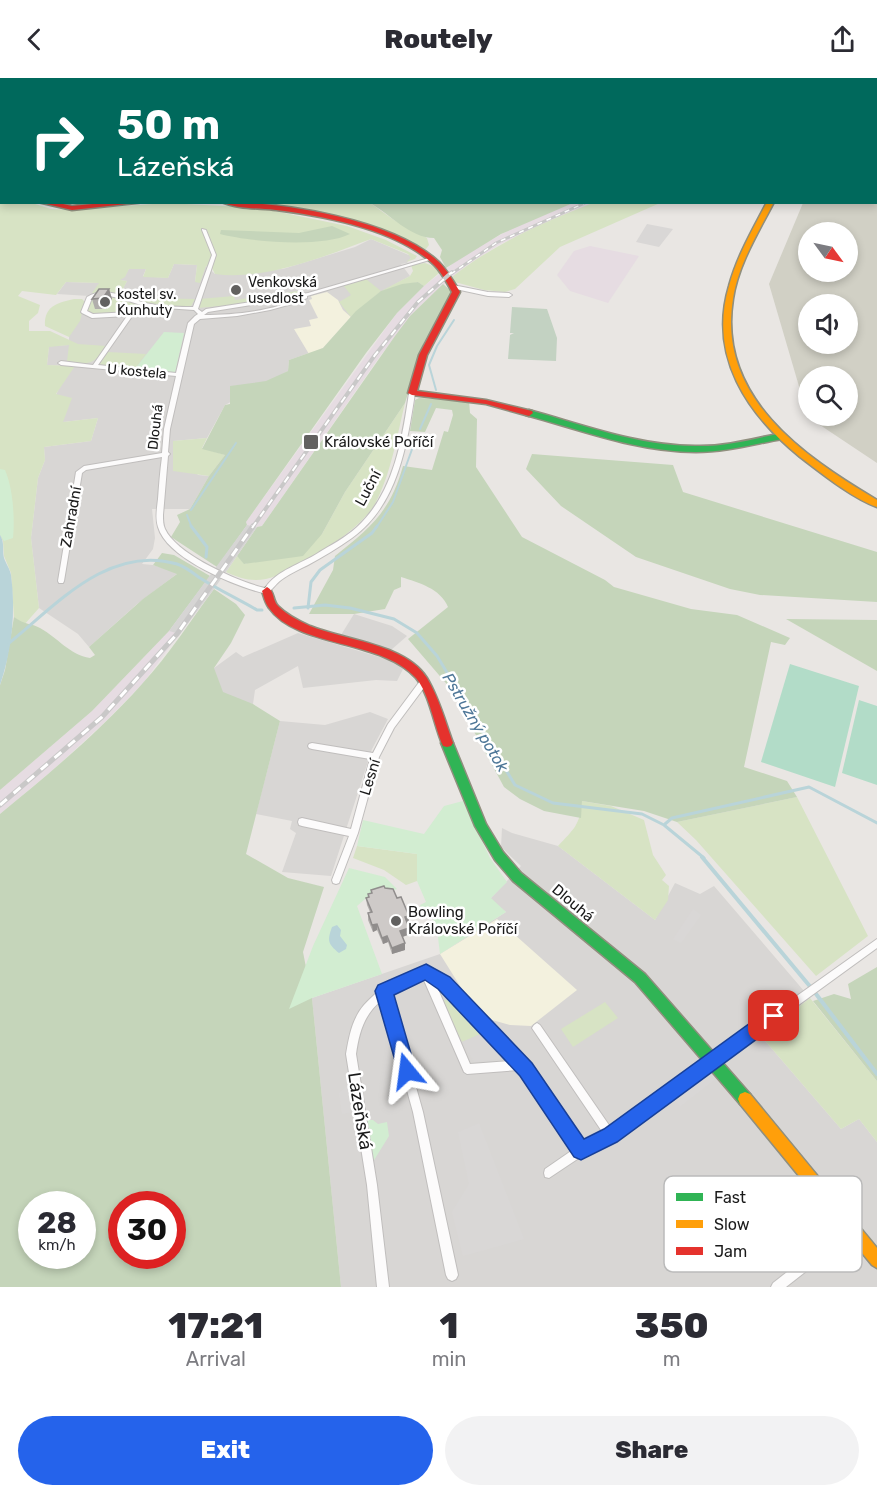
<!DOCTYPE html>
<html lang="en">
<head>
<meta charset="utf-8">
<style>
  body { margin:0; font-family:Rubik,sans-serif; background:#f2f2f3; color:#2b2b33; height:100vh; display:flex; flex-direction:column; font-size:22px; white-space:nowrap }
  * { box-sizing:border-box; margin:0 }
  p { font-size:20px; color:#7c7c81 }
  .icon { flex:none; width:33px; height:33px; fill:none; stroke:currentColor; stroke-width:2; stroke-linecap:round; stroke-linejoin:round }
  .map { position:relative; height:1209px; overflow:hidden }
  .sheet { display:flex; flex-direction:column; background:#fff; flex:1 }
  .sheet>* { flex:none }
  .banner { position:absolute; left:0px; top:0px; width:878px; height:126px; box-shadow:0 3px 9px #0003; background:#00695c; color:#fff; overflow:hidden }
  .needle { width:39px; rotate:123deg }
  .controls { position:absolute; left:798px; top:144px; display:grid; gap:12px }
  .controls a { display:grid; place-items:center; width:60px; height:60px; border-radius:50%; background:#fff; box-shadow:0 3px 9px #0003; font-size:30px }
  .speed { position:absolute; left:18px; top:1113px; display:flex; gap:12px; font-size:30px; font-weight:700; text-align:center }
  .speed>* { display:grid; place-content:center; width:78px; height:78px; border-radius:50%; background:#fff; box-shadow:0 3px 9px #0003; line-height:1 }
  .speed small { font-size:15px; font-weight:400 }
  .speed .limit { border:9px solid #d22; background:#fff; color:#111 }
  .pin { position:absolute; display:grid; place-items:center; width:51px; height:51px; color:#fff; margin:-26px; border-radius:12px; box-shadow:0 3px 9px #0006 }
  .me { position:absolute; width:66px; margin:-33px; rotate:344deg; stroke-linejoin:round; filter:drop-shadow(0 0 4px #0008) }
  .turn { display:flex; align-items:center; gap:21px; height:126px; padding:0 18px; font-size:27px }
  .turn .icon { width:78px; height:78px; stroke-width:2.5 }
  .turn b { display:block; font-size:42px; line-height:51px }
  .eta { display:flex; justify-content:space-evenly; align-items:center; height:102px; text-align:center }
  .eta b { font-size:36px; font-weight:800; line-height:42px }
  .primary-button { display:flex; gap:12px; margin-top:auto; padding:12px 18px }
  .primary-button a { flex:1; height:69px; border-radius:36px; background:#2563eb; color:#fff; font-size:24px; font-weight:800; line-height:69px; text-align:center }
  .primary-button a+a { background:#f2f2f3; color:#2b2b33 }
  header { display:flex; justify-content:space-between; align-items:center; height:78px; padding:0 18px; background:#fff; font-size:27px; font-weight:800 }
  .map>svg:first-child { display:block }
  .residential { fill:#d8d6d4 }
  .industrial { fill:#e6dce2 }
  .education { fill:#f3f1de }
  .construction { fill:#d1d0c5; fill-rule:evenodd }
  .grass { fill:#d7e3c4 }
  .forest { fill:#c5d5ba; fill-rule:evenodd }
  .cemetery { fill:#c3d2c2 }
  .park { fill:#d2edd1 }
  .pitch { fill:#b2dcc8 }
  .parking { fill:#d9d7d6 }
  .water { fill:#b9d4d9 }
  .pier { fill:#d6d5d4 }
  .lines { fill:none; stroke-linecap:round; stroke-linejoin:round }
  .stream-far2 { stroke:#b9d4d9; stroke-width:2 }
  .stream-far1 { stroke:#b9d4d9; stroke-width:3 }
  .stream { stroke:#b9d4d9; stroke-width:4 }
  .street-casing { stroke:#c0bebd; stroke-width:2 }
  .fast-casing { stroke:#908f7e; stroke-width:3 }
  .slow-casing { stroke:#908f7e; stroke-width:3 }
  .jam-casing { stroke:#908f7e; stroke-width:3 }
  .street { fill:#fcfbfb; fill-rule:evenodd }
  .fast { fill:#30b455; fill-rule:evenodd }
  .slow { fill:#ff9f0a; fill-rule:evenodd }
  .jam { fill:#e5322d; fill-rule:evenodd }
  .rail-far2-casing { stroke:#c9c8c8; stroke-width:3 }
  .rail-far1-casing { stroke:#c9c8c8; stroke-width:4 }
  .rail-casing { stroke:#c9c8c8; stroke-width:5 }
  .rail-far2 { stroke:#fff; stroke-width:1.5; stroke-dasharray:5; stroke-linecap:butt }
  .rail-far1 { stroke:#fff; stroke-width:2; stroke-dasharray:7; stroke-linecap:butt }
  .rail { stroke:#fff; stroke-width:3; stroke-dasharray:9; stroke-linecap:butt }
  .wall { fill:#b1aeac }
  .shaded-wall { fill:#908d8c }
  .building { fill:#cecac8; stroke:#908d8c; stroke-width:1.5 }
  .route { fill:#2563eb; stroke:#184099; stroke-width:1.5 }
  .poi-dot { fill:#626160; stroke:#fff; stroke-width:2 }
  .labels { text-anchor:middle; stroke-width:5; stroke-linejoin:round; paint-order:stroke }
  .far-poi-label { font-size:14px; fill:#1a1a1a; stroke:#fff; text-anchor:start }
  .far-street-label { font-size:14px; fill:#1a1a1a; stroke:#fff }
  .poi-label { font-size:15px; fill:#1a1a1a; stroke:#fff; text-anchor:start }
  .street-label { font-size:15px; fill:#1a1a1a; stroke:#fff }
  .water-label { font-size:16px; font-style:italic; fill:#4e7798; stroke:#fff }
  .near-street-label { font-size:18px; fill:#1a1a1a; stroke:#fff }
  .key { fill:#fff; stroke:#bababa; stroke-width:1.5 }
  .key-label { font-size:16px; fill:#1a1a1a }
</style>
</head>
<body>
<header><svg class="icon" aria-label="back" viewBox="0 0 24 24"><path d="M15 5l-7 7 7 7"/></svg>Routely<svg class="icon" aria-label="share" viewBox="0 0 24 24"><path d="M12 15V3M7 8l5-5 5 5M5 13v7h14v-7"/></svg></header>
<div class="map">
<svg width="877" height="1209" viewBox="0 0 877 1209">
  <rect width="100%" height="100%" fill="#e9e6e3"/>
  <g class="residential">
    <path d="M371,161L411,178V180L407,185L401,186L410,198L377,216L356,233L323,270L289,282L288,293L225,327L207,360L173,363L198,397L209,398L190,431H152L155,460L153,471L142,486L153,487L178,495L137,526L89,569L78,556L39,530L31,460L38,400L45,382L44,369L91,363L98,340L63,344L56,317L69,288L47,287L49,268L69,267V258L89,218L57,216L66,204L100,205L122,212L127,203L119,202L129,191H146L143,198L168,200L174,186L197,187L195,204L206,188L215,196L283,191L355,169Z"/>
    <path d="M354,536L392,548L407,558L391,572L341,557Z"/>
    <path d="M298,555L393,583L404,589L397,603L376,602L303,610L298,588L255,612L253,626L198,618L214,590L236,574L243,579Z"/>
    <path d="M370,634L388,641L372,671L331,798L282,794L296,755L290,751L292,743L256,736L280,643L325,647Z"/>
    <path d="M502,750L512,755L558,768L655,842L675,805L700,816L714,808L810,920L761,958L841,1051L859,1041L877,1064V1209H341L312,920L440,876L506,834L490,821L521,788L501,769Z"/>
  </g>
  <g class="industrial">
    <path d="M0,0H579L580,1L2,2L1,46Z"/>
    <path d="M573,125H595L500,166L466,188L422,226L380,278L262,448L257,449L144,604L107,642L54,691L0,736V712L92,633L169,553L217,489L247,447L246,444L397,235L424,208L467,175L517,148Z"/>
    <path d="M590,168L639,178L608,225L570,213L557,197L574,173Z"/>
  </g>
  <g class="education">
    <path d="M327,214L338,222L343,232L351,239L323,270L309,276L294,251L311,248L309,242L318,240L309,222L312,221L311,218Z"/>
    <path d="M497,841L577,912L531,948L510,947L492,942L465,916L440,876Z"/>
  </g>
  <path class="construction" d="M847,0H877V385L808,339L769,206L803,125L876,124V2ZM808,154H848V194H808ZM808,226H848V266H808ZM808,298H848V338H808Z"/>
  <g class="grass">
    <path d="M0,86L2,124L32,125L51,131L72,132L166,125L260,130L347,148L386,162L417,178L415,181L406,184L411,180L408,176L371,161C326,178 264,203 215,196L212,190L206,188L200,205L195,204L197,187L174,186L168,200L143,199L146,191H129L125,199L120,202L127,203L120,217L139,220L195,221L190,230L148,227L134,220L92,215L99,205L66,204L56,217L22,213L18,218L40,227L38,235L29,243V253H50L78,266L107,268C93,287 90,287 67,283L69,267L49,269L47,287L75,288L56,316L72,320L63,344L98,340L91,363L44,369L45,382L38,400L31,460L39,530L24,547L14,539L11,495L4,478L3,463L0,457Z"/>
    <path d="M595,124L660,125L560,169L515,211L505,214L484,212L455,204L452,199C495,165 544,144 595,124Z"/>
    <path d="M243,125H370L394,142L427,160L429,167L426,171L421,172C365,148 304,131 243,125Z"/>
    <path d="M425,185L433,188L439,195L424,208L418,204L381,213L351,239L339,224L351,217L343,207L366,201L381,213L410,198L413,193L411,187Z"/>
    <path d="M298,213L296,217L242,226L198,230L199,221L234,218L235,222Z"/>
    <path d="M103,218L123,220L143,228C127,235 102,242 86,234L91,222Z"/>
    <path d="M74,221H82L85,224L80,243L69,259L45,248C44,228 57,225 74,221Z"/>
    <path d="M108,274L146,276L134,292L99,287Z"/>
    <path d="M405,325C397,358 391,396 375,426C360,453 295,494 266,501C251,504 239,500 226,494L237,478L245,486L322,456L345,414Z"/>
    <path d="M207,360L202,370L225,377L209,398L173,393V363Z"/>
    <path d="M797,719L868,858L816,898L696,762L677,744Z"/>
    <path d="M582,723L611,728L644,742L653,777L666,797L662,802L669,808L668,822L655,842L558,768C574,751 580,747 582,723Z"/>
    <path d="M357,768L417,776V803L406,807L384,792L353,780Z"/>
    <path d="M810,920L877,1003V1064L859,1041L841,1051L761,958Z"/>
    <path d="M444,922H448L483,955L462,964L443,925Z"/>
    <path d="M605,924L618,940L573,969L561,951Z"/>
  </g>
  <g class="forest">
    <path d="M370,125H573L501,156L446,190L440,179L442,172L434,160C410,160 390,136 370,125Z"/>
    <path d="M332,148L350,156C322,170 251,164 220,156L221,152L299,155Z"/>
    <path d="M418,204L424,208L397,235L366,275L246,444L247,447L217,489L171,459L180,444L177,437L190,431L209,398L225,377L202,371L225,327L230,326V308L266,303L288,293L289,282L323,270L356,233L381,213L402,206Z"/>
    <path d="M443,206L451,213L450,220L424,264L405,325L345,414L322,456L303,478L244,486L237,478L257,449L262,448L395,258L410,238Z"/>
    <path d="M419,320L469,323L470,335L477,341L476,389L522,459L605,502L614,509L691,531L737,537L790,560L785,567L771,564L744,689L787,703L797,719L677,744L644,733L582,723L581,740L544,733L520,721L504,709L451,611L408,561L448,529C440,510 419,505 401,499V509L394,512L385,531L354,536H309L333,492L335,478C371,449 390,434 403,388L432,392L444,353L448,354L453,337L452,332L436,330L425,354L410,353L415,322Z"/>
    <path d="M532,376L673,387L683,414L877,474V524L760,517L730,511L636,479L561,428L526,391Z"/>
    <path d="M162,475L174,477L210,498L169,553L92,633L0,712V607L5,592L14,539C25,547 31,545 40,550C58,560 70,577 90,580L95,577L89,569L143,521L177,496L153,487Z"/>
    <path d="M214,511L236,526L245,537L231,565L214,590L223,614L253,626L280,643L246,776L288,800L324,809L303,874L312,920L341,1209H0V736C50,695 99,654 142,606C169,577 191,542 214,511ZM32,1126H82V1178H32ZM122,1126H172V1178H122Z"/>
    <path d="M786,541L877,542V593Z"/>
    <path d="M877,889V1003L813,923L834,916L851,921L848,906Z"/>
  </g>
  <path class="cemetery" d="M512,229L547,231L557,260L556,283L508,281L510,257L514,255H510Z"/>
  <g class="park">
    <path d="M164,254L184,255L175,295L134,292Z"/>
    <path d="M0,391L5,392C13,410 15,441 13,460L4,463L0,457Z"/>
    <path d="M463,723L490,780L507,804L491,820L506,834L440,876L437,851L428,830L422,832L420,827L426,824L417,803V776L357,768L363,742L424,756L444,728Z"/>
    <path d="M349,790L385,799L397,811L365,821L357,828L382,896L312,920L289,931L313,868Z"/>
    <path d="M367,1042H373L378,1046L387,1044L389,1058L371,1087Z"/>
  </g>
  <g class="pitch">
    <path d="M790,586L859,608L835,709L761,684Z"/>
    <path d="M859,622L877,628V707L842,695Z"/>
  </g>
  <g class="parking">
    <path d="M647,146L673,151L659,169L636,164Z"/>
    <path d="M693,831L701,837L681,865L673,861Z"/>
    <path d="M483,955L506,980L474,984L462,964Z"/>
    <path d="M710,994L716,1001L680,1029L674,1022Z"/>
    <path d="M353,1003L357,1033L342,1036L339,1015Z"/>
    <path d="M479,1045L524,1161L463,1178L452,1134L469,1106L458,1054Z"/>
  </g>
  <g class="water">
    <path d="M0,457C5,465 2,472 4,480C6,486 10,491 11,497C16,534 12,572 0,607Z"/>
    <path d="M337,847L341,852L340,858L347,867L346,871L339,875C328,866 327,863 332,849Z"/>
  </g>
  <path class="pier" d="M247,447L257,449L214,511L180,556L169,553Z"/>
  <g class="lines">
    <g class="stream-far2">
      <path d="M436,312L429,287L437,268L454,242"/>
      <path d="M420,351L431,326"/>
      <path d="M191,432L236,365"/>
      <path d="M187,437L192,450"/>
      <path d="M376,450L393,424L415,363"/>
    </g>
    <g class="stream-far1">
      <path d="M191,448L207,469L206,479"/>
      <path d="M294,530L325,527L350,530L394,541L417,555L437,578L515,707L553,725L642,736L664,747L704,780"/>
      <path d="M308,530L311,504L320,492L372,455L377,448"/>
      <path d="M9,565C56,527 109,466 177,486C186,489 193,495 200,500C219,512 238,521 257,532H262"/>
      <path d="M665,746L672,740L809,709L877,745"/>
    </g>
    <path class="stream" d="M702,779L813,912L877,996"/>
    <g class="street-casing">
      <g id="street">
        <path d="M202,151L206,152L216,177L198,231L202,234L206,231L308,215L429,180L433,181L307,218V220L299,224L270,232L237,238L200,241L194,246L170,351L168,374L170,376L168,378L163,437C163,442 163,447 165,451C177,477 239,504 265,510C277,492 301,486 318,475C331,467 345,460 357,449C394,415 402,362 409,315L412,313L415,315C407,367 398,427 352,460C338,470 323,479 308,487C300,491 291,495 284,500C277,504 273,511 267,516C237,509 167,481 158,449C155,440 157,430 158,421C159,407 160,393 162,379L86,392L82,395L64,503L63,505H59L58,503L76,394L84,388L162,375L164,351L176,298L61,287L58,285L61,283L93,287L127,238L92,240L82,235L81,234L87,219C108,206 130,223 151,226C164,229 179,229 193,229L212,177L202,152ZM104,217L119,220L144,228L130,234L93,236L87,233L92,220L98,218ZM301,219C275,233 234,237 204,237L208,234ZM150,229L194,232L198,236L195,238L188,245L176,295L98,287L133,237Z"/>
        <path d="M453,207L488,214L509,215L512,217L509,219L488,218L451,210L450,209Z"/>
        <path d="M423,602L426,603L427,605L426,607L394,650L379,679L358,755L339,805L336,806L333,805L332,802L349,758L302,748L299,747L298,744L299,741L302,740L351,751L370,681L312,671L309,670L308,668L309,666L312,665L373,675L388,646L420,603Z"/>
        <path d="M877,861V870L614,1061L585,1076L549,1100L545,1099L544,1095L545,1091L574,1071L523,995L519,992L467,996L464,994L423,900L390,916L423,1034L458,1197L456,1201L452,1203L448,1201L446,1197L413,1034L382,922C364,936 359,955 356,976L377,1107L389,1209H377L367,1107L346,976C349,959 352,941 364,927C369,921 376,916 381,910L385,909L426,890L447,902L529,989L583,1066L603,1055L534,953L532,950L534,947L537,945L540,947L611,1050ZM435,904L441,908L511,983L470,986Z"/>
        <path d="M851,1146L855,1147L856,1151L855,1155L786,1209H771L773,1205L847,1147Z"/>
      </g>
    </g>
    <g class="fast-casing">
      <g id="fast">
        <path d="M820,0H826L820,2Z"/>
        <path d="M529,332C584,347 638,368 695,368C725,369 753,361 782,355L786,358L782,361C754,366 725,374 696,374C638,374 581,352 526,337L525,335Z"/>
        <path d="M447,661L451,662L453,665L486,746L503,774L521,795L645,896L750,1016L752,1021L750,1026L745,1028L740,1026L635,904L513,803L495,782L475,748L441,665L443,662Z"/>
      </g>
    </g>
    <g class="slow-casing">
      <g id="slow">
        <rect x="0" y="46" width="2" height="4"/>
        <path d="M767,124H774C758,155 738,187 733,221C717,319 803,378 877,422V429C852,420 821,395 800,379C747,336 708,278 729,208C737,178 753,151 767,124Z"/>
        <path d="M745,1014L750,1016L877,1170V1190L872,1187L740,1026L738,1021L740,1016Z"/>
      </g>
    </g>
    <g class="jam-casing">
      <g id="jam">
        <path d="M38,124H54L72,128L113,124H145L72,132Z"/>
        <path d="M221,124C282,124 393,141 439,184C447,192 454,204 460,214L427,277L417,313L486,322L532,333L533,335L529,338L486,326L412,317L408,315L419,277L452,214C447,205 442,195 434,187C398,152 324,138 276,132C258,130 237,131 221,124Z"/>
        <path d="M267,509C275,513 272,522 278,528C287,537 299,543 310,548C344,562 406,566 427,600C439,620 445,643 453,665L451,668L447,669L443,668C434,648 430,617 416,600C381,561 297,570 269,530C265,525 264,519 262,513Z"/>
      </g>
    </g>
    <use href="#street" class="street"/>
    <use href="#fast" class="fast"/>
    <use href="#slow" class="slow"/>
    <use href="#jam" class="jam"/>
    <g class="rail-far2-casing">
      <g id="rail-far2">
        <path d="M396,0L402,2"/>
        <path d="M565,0L572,2"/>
        <path d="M451,196L496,165L587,124"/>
      </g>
    </g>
    <g class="rail-far1-casing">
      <path id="rail-far1" d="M252,450L375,277L418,224L452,194"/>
    </g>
    <g class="rail-casing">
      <path id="rail" d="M0,727L102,639L177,556L253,448"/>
    </g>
    <use href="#rail-far2" class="rail-far2"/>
    <use href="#rail-far1" class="rail-far1"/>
    <use href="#rail" class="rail"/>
  </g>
  <g class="wall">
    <path d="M109,211L112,221L106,231H95L92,221Z"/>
    <path d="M385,810L397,820L409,844L407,845L410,856L402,859L405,865V872L392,876L388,864L383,866L377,852L373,854L368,842V835L370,834L367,827L366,820L369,819L368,816L372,815L371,812Z"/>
  </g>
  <g class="shaded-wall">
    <path d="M109,211L112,221L106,231L103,220Z"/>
    <path d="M409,838V844L405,846V839Z"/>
    <path d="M377,846V852L373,854L372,847Z"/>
    <path d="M409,850L410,856L400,860V853Z"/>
    <path d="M387,858L388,864L383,866L382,860Z"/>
    <path d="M405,865V872L392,876V870Z"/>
  </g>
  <g class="building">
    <path d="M99,211H109L103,220L92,221Z"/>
    <path d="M384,808L385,810L393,811L397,820L401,819L409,838L405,839L409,850L400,853L405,865L392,870L387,858L382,860L377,846L372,847L368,835L372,834L366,820L369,819L368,816L372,815L371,812Z"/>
  </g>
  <path class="route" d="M426,886L450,899L532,985L584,1061L604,1051L768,932L774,930L780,932L783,938L780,944L617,1064L581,1082L574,1079L520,998L438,911L425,902L394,917L416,993L413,1000L407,1002L400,1000L375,913L378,907Z"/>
  <g class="poi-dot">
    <circle cx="236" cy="212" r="6"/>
    <circle cx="105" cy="224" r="6"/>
    <rect x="303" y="356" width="16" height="16" rx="3"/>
    <circle cx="396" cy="843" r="6"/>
  </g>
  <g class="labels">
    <g class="far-poi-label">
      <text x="248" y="209">Venkovská<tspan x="248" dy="16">usedlost</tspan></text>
      <text x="117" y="221">kostel sv.<tspan x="117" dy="16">Kunhuty</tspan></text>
    </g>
    <g class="far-street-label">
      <text transform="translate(137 293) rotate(5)" y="5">U kostela</text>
      <text transform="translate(155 349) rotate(-83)" y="5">Dlouhá</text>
    </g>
    <g class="poi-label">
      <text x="324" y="369">Královské Poříčí</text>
      <text x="408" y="839">Bowling<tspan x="408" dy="17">Královské Poříčí</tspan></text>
    </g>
    <g class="street-label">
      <text transform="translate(368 410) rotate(-62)" y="5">Luční</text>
      <text transform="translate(71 439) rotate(-80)" y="5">Zahradní</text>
      <text transform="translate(370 699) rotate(-73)" y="5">Lesní</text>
      <text transform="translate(573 825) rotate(40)" y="5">Dlouhá</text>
    </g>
    <g class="water-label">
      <text transform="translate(476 644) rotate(59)" y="6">Pstružný potok</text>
    </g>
    <g class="near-street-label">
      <text transform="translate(360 1033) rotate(81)" y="6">Lázeňská</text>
    </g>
  </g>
  <rect x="664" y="1098" width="198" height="96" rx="9" class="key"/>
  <rect x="676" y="1115" width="27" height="8" fill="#30b455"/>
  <rect x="676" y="1142" width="27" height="8" fill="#ff9f0a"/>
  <rect x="676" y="1169" width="27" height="8" fill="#e5322d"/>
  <g class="key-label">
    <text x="714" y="1125">Fast</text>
    <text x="714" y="1152">Slow</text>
    <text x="714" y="1179">Jam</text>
  </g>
</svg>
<div class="controls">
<a><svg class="needle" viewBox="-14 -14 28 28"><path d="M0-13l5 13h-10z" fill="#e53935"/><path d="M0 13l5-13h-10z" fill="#7c7c81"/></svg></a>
<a><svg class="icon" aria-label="sound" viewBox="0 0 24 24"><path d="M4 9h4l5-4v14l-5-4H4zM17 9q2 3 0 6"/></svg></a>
<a><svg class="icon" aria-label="search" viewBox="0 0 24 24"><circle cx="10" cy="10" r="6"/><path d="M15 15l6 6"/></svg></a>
</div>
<div class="speed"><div>28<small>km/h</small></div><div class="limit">30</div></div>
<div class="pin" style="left:774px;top:938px;background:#d93025"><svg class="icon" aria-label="arrive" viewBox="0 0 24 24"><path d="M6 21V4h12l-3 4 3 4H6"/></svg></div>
<svg class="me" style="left:407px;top:993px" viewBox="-20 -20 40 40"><path d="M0-17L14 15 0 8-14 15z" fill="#2563eb" stroke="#fff" stroke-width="4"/></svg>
<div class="banner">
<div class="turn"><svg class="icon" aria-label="right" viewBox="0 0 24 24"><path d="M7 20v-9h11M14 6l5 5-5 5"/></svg><div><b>50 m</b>Lázeňská</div></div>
</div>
</div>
<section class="sheet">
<div class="eta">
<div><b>17:21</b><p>Arrival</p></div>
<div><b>1</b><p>min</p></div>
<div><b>350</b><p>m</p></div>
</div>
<div class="primary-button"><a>Exit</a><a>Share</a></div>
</section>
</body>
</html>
